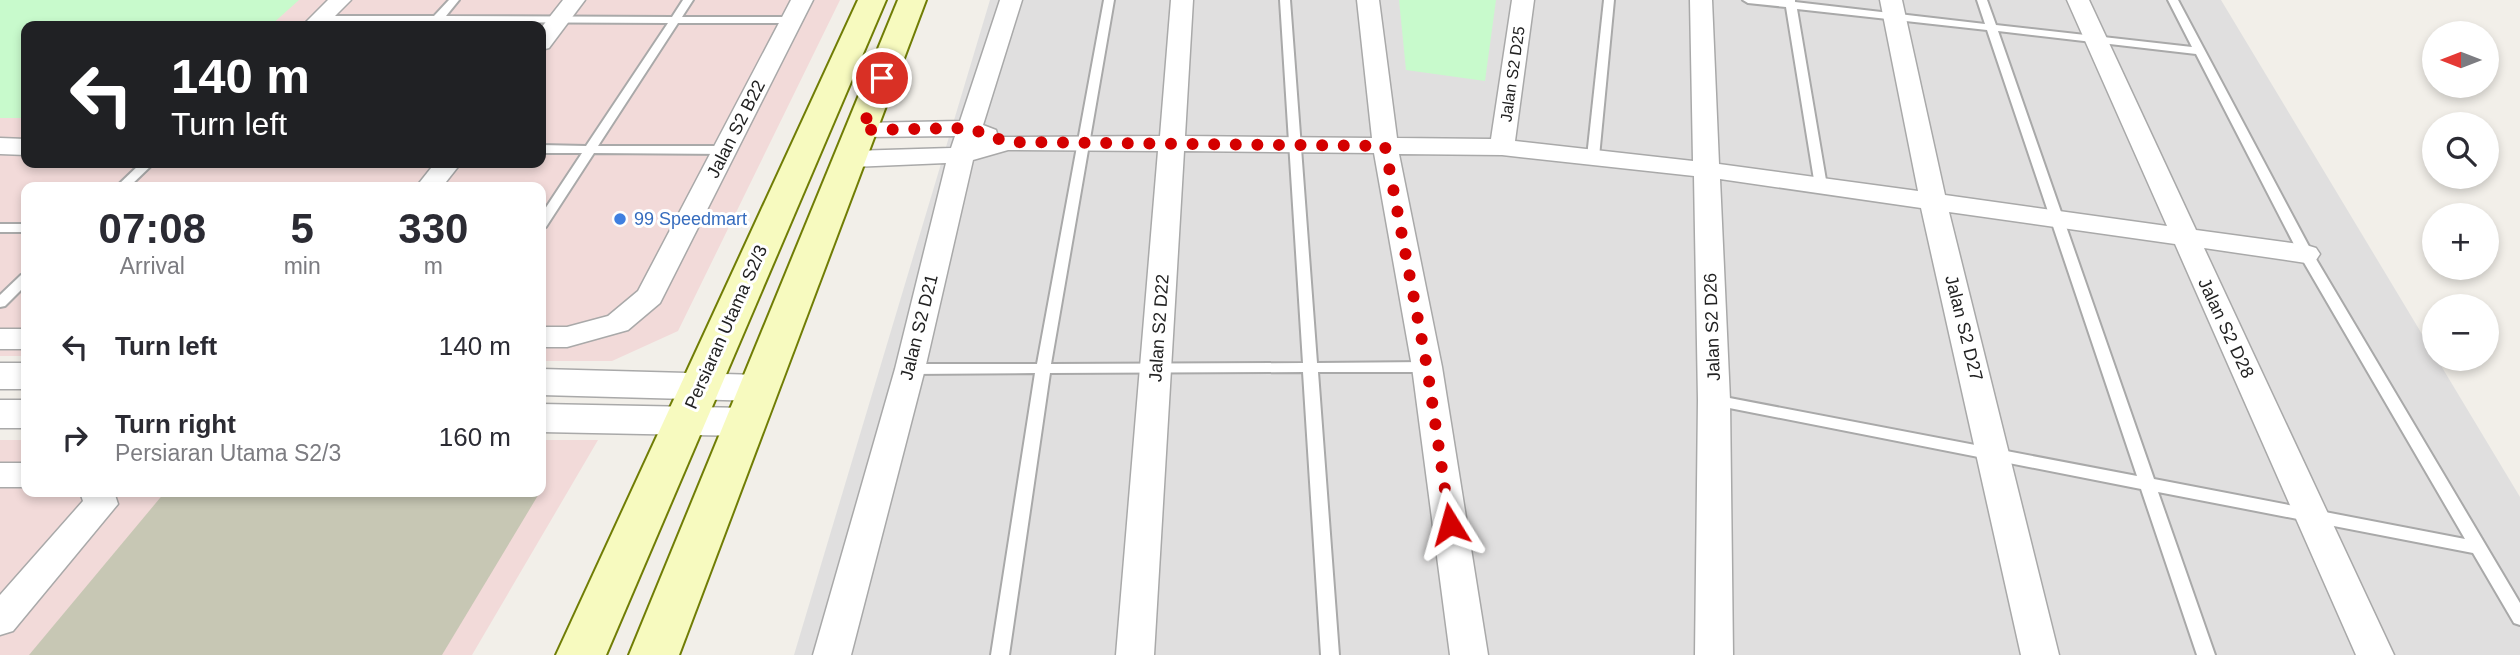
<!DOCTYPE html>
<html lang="en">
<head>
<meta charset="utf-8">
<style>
  body { margin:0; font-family:Arial,sans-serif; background:#f2f2f3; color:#2b2b33; height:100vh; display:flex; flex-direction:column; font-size:26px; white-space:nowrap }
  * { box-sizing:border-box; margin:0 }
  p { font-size:23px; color:#7c7c81 }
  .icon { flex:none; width:38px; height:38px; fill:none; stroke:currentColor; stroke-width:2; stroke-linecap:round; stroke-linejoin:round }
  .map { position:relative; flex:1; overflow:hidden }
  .details { position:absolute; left:21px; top:182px; width:525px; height:315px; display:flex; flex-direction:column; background:#fff; border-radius:14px; box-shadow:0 4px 10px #0003 }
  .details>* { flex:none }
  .banner { position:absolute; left:21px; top:21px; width:525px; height:147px; border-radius:14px; box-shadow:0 4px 10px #0003; background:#202124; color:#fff; overflow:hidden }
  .needle { width:46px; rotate:270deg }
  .controls { position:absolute; left:2422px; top:21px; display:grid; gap:14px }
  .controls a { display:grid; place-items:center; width:77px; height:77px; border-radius:50%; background:#fff; box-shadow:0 4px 10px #0003; font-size:35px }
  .pin { position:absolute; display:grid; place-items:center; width:60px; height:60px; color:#fff; margin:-30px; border:4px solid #fff; border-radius:50%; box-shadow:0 2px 7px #0007 }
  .me { position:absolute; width:77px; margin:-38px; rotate:352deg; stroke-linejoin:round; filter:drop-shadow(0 0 5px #0008) }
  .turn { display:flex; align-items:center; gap:24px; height:147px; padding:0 35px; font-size:32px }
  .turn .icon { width:91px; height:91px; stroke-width:2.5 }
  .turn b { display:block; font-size:49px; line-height:60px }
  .eta { display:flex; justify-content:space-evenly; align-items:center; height:119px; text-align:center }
  .eta b { font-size:42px; font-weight:700; line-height:49px }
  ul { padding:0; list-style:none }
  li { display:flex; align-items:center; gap:21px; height:91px; padding:0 35px }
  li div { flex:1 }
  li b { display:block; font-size:26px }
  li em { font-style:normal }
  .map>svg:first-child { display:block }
  .residential { fill:#e0dfdf }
  .commercial { fill:#f2dad9; fill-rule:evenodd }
  .construction { fill:#c7c7b4 }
  .park { fill:#c8facc }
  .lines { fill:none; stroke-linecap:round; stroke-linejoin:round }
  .service-casing { stroke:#a9a9a9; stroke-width:4 }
  .minor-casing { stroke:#a9a9a9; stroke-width:3 }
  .tertiary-casing { stroke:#a9a9a9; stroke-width:3 }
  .secondary-casing { stroke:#707d05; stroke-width:4 }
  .service { fill:#fff; fill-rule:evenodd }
  .minor { fill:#fff; fill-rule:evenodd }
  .tertiary { fill:#fff; fill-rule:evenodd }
  .secondary { fill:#f7fabf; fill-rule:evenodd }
  .route { stroke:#d40000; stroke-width:12; stroke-dasharray:0 21.6 }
  .shop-dot { fill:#3f7fe0; stroke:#fff; stroke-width:2.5 }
  .labels { text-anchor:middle; stroke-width:6; stroke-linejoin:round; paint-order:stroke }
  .far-street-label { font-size:16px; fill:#222; stroke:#fff }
  .street-label { font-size:18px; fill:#222; stroke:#fff }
  .shop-label { font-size:18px; fill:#366cbe; stroke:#fff; text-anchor:start }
</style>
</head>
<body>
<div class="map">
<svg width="2520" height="655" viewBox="0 0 2520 655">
  <rect width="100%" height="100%" fill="#f2efe9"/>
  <path class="residential" d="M990,0H2221L2520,497V655H794Z"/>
  <g class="commercial">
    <path d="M0,0H840L678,331L612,361H541V187H26V356H0ZM26,26H541V163H26Z"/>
    <path d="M0,440H26V492H541V440H598L472,655H0Z"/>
  </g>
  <path class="construction" d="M165,492H540L442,655H29Z"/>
  <g class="park">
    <path d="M0,0H299L270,26H26V118H0Z"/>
    <path d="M1399,0H1496L1485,81L1406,70Z"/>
  </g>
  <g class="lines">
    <g class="service-casing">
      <g id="service">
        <path d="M449,0H459L446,16L672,17L683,0H693L682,17H791L796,20L791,23H678L598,146H727L733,150L727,154L594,153L546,227L541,228V215L582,153H541V145L586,146L668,23L440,22L434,26L429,22H320L315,19L320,16H434Z"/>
        <path d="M1104,0H1114L1051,364L1303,363L1280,0H1290L1317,363L1427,362L1434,367L1427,372H1318L1339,655H1321L1303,372L1050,373L1009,655H991L1035,373L910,374L903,369L910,364H1037Z"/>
        <path d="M1604,0H1614L1599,157L1593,161L1587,157Z"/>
        <path d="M1743,0H1795V2L1985,24L1977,0H1987L1996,25L2192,47L2168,0H2178L2313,254L2520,603V625L2514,623L2473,553L2158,492L2215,655H2197L2141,489L1709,404L1707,400L1709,396L1714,395L2137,476L1987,30L1797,9L1827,186L1821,190L1815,186L1786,7L1748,3ZM1998,31L2196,54L2299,254L2465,539L2154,479Z"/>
        <path d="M141,163H154L129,187H116Z"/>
        <rect x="0" y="224" width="26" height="8"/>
        <path d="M26,274V285L5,306L0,307V295L21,275Z"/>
      </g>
    </g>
    <g class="minor-casing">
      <g id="minor">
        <path d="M328,0H351L325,26H302Z"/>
        <path d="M563,0H585L549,48L541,50V28Z"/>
        <path d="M791,0H813L660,303L628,330L567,347H541V327H567L608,316L638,291Z"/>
        <path d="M1000,0H1022L983,125L996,130L998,137L1160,136L1171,0H1193L1185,136L1372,138L1357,0H1379L1397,138L1491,139L1512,0H1534L1515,141L1693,161L1690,0H1712L1719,164L1918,191L1880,0H1902L1945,195L2167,226L2067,0H2089L2196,230L2306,245L2316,248L2320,254L2316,260L2306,263L2204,248L2394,655H2356L2175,244L1949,212L2059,655H2021L1921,208L1720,179L1730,400L1733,655H1695L1698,400L1694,176L1502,155L1399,154L1442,367L1488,655H1450L1412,367L1374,153L1184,151L1154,655H1116L1158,151L1008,150L973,160L925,369L851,655H813L895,369L946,163L852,167L843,164L839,159L843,154L852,151L951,148L955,136L862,137L853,135L850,130L853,125L862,123L960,121Z"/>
        <path d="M0,138L26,139V155L0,154Z"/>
        <path d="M435,163H461L442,187H416Z"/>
        <rect x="0" y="329" width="26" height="20"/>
        <rect x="0" y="463" width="26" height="24"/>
        <path d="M80,492H114L118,504L13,631L0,635V595L83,501Z"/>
      </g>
    </g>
    <g class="tertiary-casing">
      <g id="tertiary">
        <rect x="0" y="363" width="26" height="26"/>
        <path d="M541,369L760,375L774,379L779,388L774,397L760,401L541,395Z"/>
        <rect x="0" y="400" width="26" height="28"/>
        <path d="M541,404L746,408L760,412L766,422L760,432L746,436L541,432Z"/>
      </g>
    </g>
    <g class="secondary-casing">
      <g id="secondary">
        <path d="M858,0H886L606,655H556Z"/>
        <path d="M898,0H926L679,655H629Z"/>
      </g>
    </g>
    <use href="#service" class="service"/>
    <use href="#minor" class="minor"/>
    <use href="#tertiary" class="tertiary"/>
    <use href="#secondary" class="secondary"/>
  </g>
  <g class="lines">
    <path class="route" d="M882,78L862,130L969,128L1007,142L1385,146L1427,367L1450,524"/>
  </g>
  <circle class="shop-dot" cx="620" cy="219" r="7"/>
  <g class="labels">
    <g class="far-street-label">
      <text transform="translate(1512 74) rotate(-82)" y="6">Jalan S2 D25</text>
    </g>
    <g class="street-label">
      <text transform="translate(736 129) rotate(-63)" y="6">Jalan S2 B22</text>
      <text transform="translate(726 327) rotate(-66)" y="6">Persiaran Utama S2/3</text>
      <text transform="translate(919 327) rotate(-76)" y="6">Jalan S2 D21</text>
      <text transform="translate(1712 327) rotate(-92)" y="6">Jalan S2 D26</text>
      <text transform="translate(1159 328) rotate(-86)" y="6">Jalan S2 D22</text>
      <text transform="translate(1964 328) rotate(76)" y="6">Jalan S2 D27</text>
      <text transform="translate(2226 328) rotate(65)" y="6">Jalan S2 D28</text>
    </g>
    <g class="shop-label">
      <text x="634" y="225">99 Speedmart</text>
    </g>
  </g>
</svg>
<div class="controls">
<a><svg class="needle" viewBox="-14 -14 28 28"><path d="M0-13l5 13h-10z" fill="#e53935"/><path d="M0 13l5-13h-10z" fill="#7c7c81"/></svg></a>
<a><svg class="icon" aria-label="search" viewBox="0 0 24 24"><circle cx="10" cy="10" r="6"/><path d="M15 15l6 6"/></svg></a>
<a>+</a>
<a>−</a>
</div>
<div class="pin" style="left:882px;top:78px;background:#d93025"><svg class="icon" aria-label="arrive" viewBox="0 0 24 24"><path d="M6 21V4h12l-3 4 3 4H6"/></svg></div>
<svg class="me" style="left:1450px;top:524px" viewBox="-20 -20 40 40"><path d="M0-17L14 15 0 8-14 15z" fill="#d40000" stroke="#fff" stroke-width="4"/></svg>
<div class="banner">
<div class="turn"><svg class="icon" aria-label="left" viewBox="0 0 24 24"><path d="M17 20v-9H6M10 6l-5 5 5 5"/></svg><div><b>140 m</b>Turn left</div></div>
</div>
<section class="details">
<div class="eta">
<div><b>07:08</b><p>Arrival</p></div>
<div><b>5</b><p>min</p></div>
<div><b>330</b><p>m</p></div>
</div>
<ul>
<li><svg class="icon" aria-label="left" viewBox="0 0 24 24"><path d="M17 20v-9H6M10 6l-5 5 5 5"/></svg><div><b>Turn left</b></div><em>140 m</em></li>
<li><svg class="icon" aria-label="right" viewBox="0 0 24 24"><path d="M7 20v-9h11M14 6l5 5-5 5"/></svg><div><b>Turn right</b><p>Persiaran Utama S2/3</p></div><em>160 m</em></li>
</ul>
</section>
</div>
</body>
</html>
